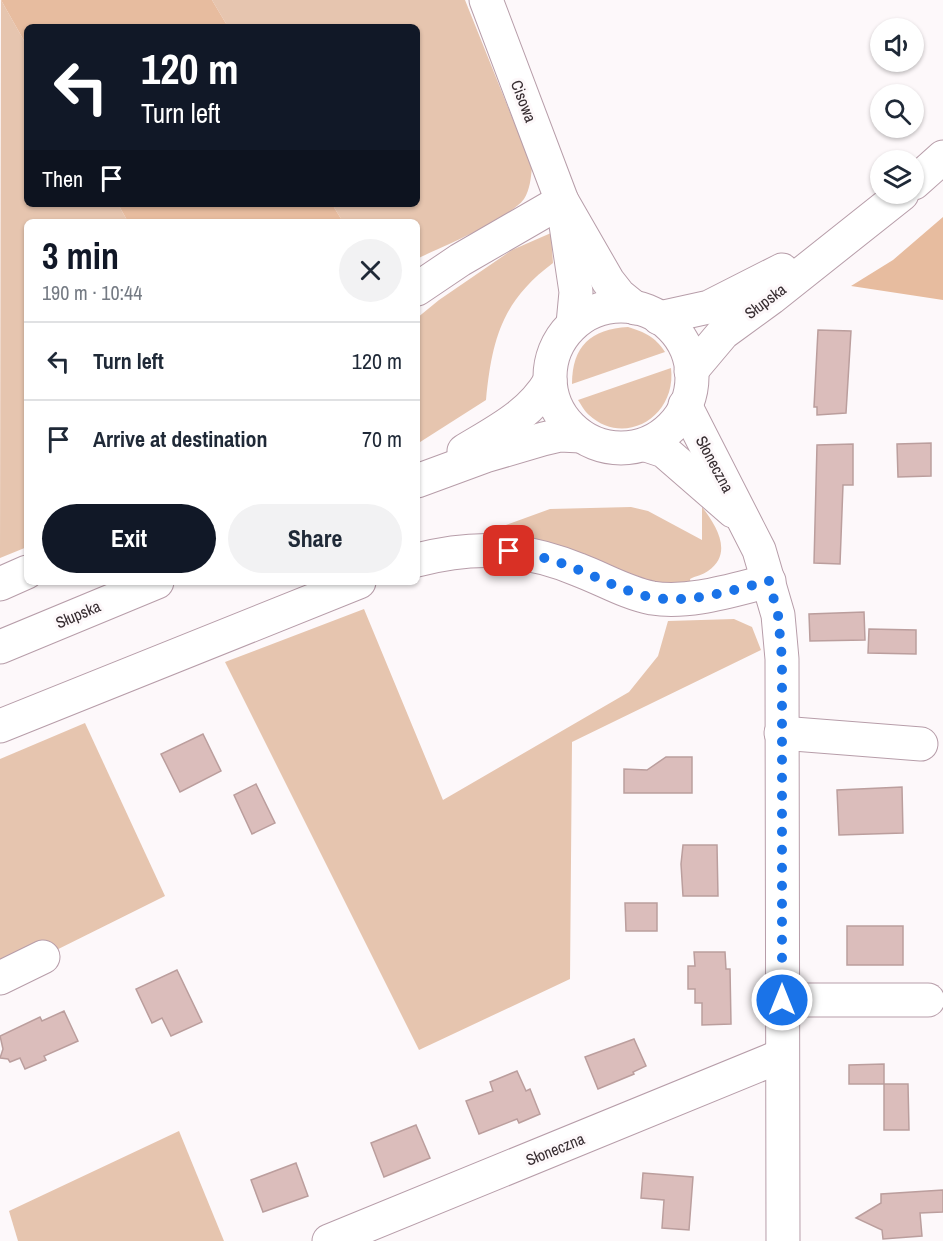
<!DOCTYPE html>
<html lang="en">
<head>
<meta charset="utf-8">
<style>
  body { margin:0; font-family:"Archivo Narrow",sans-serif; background:#f2f2f3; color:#1f2937; height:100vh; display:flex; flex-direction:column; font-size:22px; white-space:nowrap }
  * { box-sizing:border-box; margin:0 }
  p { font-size:20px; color:#747a83 }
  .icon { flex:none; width:33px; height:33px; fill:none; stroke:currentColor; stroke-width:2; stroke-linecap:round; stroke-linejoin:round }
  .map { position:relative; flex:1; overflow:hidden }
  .side { position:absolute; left:24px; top:219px; width:396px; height:366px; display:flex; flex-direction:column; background:#fff; border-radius:9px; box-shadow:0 2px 4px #0004 }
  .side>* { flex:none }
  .hud { position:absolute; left:24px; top:24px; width:396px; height:183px; border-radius:9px; box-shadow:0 2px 4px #0004; background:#111827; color:#fff; overflow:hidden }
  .tools { position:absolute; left:870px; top:18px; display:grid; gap:12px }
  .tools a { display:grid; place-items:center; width:54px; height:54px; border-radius:50%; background:#fff; box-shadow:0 2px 4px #0004; font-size:30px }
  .pin { position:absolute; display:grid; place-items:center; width:51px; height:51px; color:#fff; margin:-26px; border-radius:12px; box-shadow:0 3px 9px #0006 }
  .me { position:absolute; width:66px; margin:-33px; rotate:0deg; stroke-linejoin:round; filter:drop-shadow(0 0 4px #0008) }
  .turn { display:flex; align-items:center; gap:21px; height:126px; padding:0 18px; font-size:27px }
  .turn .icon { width:78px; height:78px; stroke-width:2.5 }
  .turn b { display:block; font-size:42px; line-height:51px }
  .then { display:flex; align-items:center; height:57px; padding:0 18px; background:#0003; gap:12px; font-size:22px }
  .round { display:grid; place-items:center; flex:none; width:63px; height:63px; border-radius:32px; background:#f2f2f3 }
  .headline { display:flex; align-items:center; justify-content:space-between; height:102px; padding:0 18px }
  h1 { font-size:36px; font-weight:700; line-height:45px; color:#111827 }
  .cta { display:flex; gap:12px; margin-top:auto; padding:12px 18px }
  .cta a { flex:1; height:69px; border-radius:36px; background:#111827; color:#fff; font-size:24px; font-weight:700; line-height:69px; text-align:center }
  .cta a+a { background:#f2f2f3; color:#1f2937 }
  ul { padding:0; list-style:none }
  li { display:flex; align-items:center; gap:18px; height:78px; padding:0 18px; border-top:2px solid #e0e1e3 }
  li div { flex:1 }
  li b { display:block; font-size:22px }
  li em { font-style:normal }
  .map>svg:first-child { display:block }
  .green { fill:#e6c5af }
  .forest { fill:#e7bc9f }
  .building { fill:#dbbdbb; stroke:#bb9e9d; stroke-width:1.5 }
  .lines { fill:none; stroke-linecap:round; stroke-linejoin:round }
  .minor-casing { stroke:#b79da9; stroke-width:35 }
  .major-casing { stroke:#b79da9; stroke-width:35 }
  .minor { stroke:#fff; stroke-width:33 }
  .major { stroke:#fff; stroke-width:33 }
  .route { stroke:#1a73e8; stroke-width:10; stroke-dasharray:0 18 }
  .labels { text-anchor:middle; stroke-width:6; stroke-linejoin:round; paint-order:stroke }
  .street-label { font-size:16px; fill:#362c30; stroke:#fdf8fa }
</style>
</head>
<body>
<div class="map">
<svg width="943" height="1241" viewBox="0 0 943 1241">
  <rect width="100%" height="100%" fill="#fdf8fa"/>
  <g class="green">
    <path d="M1,0L27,46V204H118L128,222H27V547L0,558Z"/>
    <path d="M212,0H465L532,167C531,177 530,190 524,199C508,220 443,246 417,259V222H343L332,204H417V27H228Z"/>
    <path d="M551,233L553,263C502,301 492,339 486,400L417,444V318L439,300L512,250Z"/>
    <path d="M628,327C645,332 655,337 665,352L572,384C572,346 591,329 628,327Z"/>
    <path d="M671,368C677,416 625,448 589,415C584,411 581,404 578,400Z"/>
    <path d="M631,507L648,511L702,540V507C716,525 734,553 708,571C703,575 695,576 690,579L691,585L664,586L465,540L550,509Z"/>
    <path d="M364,609L443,800L629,692L658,656L668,621L734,619L752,627L761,650L572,742L570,979L419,1050L225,662Z"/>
    <path d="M85,723L165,896L0,978V759Z"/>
    <path d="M179,1131L224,1241H18L9,1211Z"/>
  </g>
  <g class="forest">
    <path d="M1,0H212L228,27H27V46Z"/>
    <path d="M118,204H332L343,222H128Z"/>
    <path d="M943,217V300L851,286L893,260Z"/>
  </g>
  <g class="building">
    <path d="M818,330L851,331L846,413L817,415V407H814Z"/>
    <path d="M931,443V476L898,477L897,444Z"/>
    <path d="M853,444V485H843L840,564L814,563L817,445Z"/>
    <path d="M864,612L865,640L810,641L809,614Z"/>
    <path d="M869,629L916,630V654L868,653Z"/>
    <path d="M203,734L221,771L180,792L161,754Z"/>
    <path d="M666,757H692V793H624V769L647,770Z"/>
    <path d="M256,784L275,823L252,834L234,795Z"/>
    <path d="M902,787L903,833L839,835L837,790Z"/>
    <path d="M683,845H717L718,896H683L681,864Z"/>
    <path d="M625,903H657V931H626Z"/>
    <rect x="847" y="926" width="56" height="39"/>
    <path d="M694,952H725L726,969H730L731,1024L702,1025V1003H695V989H688V966H695Z"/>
    <path d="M177,970L202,1022L171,1036L162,1018L152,1023L136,989Z"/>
    <path d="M64,1011L78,1041L44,1056L46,1060L25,1069L20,1058L10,1062L8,1059L0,1058L3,1049L0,1036L40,1017L42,1021Z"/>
    <path d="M634,1039L646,1066L633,1072L634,1074L598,1089L585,1057Z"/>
    <path d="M884,1064V1084H849V1065Z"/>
    <path d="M517,1071L526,1091L530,1089L540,1114L519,1123L517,1119L479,1134L466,1101L493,1091L490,1082Z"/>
    <path d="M884,1084H908L909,1130H884Z"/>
    <path d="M416,1125L430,1158L384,1177L371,1143Z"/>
    <path d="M296,1163L308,1196L263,1212L251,1180Z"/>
    <path d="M643,1173L693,1177L689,1230L662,1228L664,1200L641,1198Z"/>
    <path d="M943,1190V1212L920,1213L922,1236L883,1239L882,1230L856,1218L881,1203V1194Z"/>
  </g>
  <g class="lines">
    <g class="minor-casing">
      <g id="minor">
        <path d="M486,0L562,201L608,281L619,295L635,308"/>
        <path d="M565,218L576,292L573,324"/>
        <path d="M417,289L460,260L562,201"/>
        <path d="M685,405L759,550L778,615L782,659L783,1241"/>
        <path d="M646,445L664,451L733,511"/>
        <path d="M417,560C474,545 524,547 579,570C603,579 626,593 652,598C690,604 732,590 769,581"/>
        <path d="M0,584L27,572"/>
        <path d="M0,726L359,582"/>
        <path d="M781,733L921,744"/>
        <path d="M0,978L43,957"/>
        <path d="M782,1000H928"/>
        <path d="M329,1241L781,1056"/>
      </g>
    </g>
    <g class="major-casing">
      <g id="major">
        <path d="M914,183L943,157"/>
        <circle cx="621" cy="377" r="71"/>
        <path d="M659,318L709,307L782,270"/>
        <path d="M691,371L723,333L771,298L902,194"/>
        <path d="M464,451C497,431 530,415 550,381"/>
        <path d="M417,481L485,456L543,439L560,435L581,436"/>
        <path d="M0,647L157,582"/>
      </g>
    </g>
    <use href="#minor" class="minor"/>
    <use href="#major" class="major"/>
  </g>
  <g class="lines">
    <path class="route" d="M509,551C534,554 558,561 581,571C604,580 626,592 650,597C689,605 732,590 769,581L778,615L782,659V1000"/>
  </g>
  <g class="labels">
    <g class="street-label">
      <text transform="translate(524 101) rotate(69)" y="6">Cisowa</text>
      <text transform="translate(765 301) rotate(-37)" y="6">Słupska</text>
      <text transform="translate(715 464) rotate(62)" y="6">Słoneczna</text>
      <text transform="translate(78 614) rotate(-23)" y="6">Słupska</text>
      <text transform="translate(555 1149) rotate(-22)" y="6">Słoneczna</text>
    </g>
  </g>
</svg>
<div class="tools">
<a><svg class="icon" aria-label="sound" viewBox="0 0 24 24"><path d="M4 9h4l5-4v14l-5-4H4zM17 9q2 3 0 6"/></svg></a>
<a><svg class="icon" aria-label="search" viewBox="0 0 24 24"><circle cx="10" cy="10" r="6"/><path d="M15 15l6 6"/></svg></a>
<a><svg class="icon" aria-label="layers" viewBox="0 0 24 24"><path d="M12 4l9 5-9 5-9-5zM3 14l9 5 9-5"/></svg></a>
</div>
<div class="pin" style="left:509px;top:551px;background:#d93025"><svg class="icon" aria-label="arrive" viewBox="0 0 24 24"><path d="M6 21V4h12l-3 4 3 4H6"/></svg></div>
<svg class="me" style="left:782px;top:1000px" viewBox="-20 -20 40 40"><circle r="17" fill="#1a73e8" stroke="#fff" stroke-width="3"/><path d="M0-11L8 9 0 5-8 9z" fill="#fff"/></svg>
<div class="hud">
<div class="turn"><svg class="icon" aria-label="left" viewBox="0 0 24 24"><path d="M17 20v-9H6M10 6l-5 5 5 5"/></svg><div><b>120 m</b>Turn left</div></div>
<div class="then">Then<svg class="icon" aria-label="arrive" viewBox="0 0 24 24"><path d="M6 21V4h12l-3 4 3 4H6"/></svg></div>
</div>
<section class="side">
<div class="headline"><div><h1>3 min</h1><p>190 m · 10:44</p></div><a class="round"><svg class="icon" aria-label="close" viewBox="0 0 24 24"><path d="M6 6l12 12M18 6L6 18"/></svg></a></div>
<ul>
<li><svg class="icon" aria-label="left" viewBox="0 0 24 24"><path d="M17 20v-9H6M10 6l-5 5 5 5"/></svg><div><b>Turn left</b></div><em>120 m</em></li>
<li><svg class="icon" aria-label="arrive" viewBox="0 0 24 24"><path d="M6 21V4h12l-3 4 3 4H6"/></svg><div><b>Arrive at destination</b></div><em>70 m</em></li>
</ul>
<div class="cta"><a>Exit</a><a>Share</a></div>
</section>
</div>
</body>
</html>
